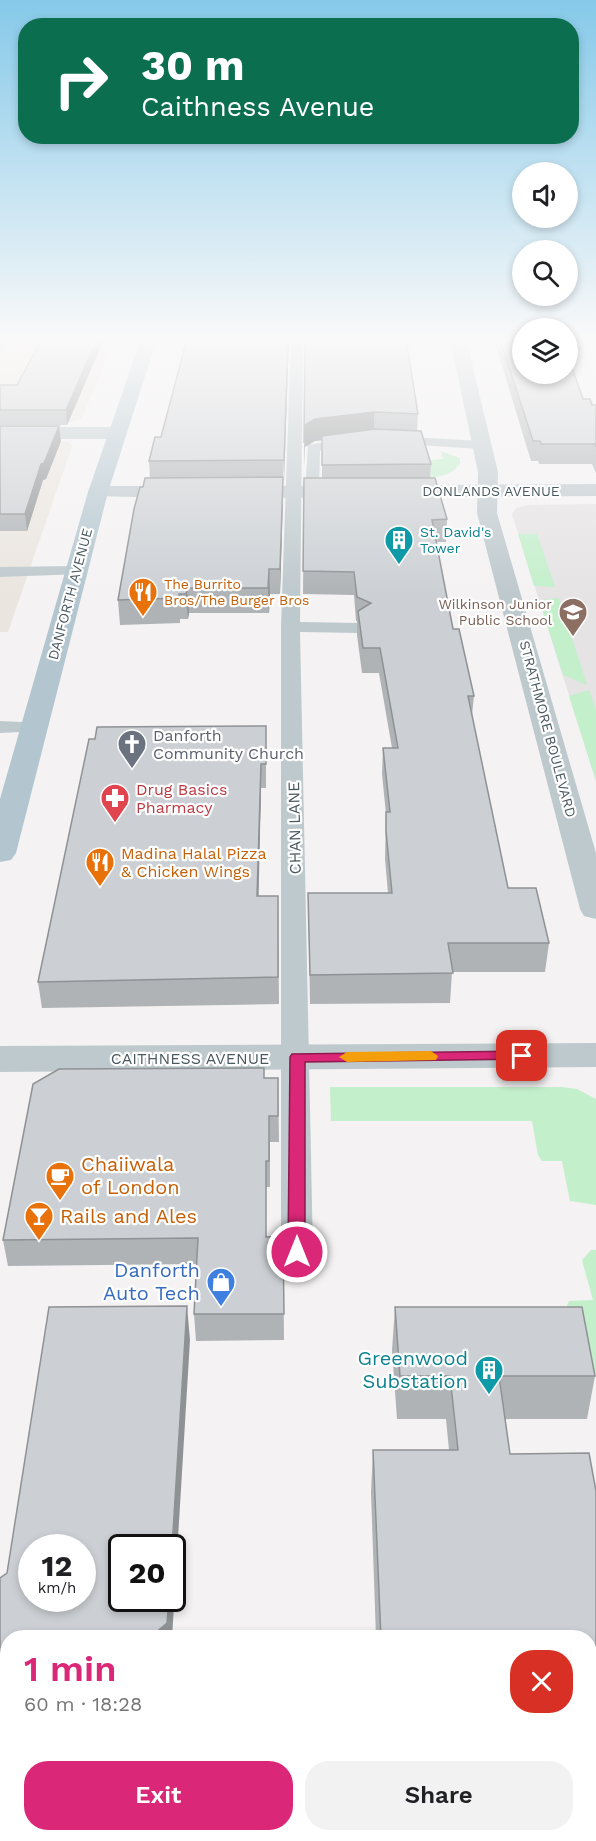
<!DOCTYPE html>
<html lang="en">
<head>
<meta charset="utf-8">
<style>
  body { margin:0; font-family:"Work Sans",sans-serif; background:#f2f2f2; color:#202124; height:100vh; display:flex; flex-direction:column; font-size:22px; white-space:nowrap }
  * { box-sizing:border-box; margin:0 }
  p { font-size:20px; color:#757577 }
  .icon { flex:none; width:33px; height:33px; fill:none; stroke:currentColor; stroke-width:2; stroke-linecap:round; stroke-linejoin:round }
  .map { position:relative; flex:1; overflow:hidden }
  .sheet { position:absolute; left:0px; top:1630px; width:597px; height:212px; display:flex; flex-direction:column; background:#fff; border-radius:24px 24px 0 0; box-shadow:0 3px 9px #0003 }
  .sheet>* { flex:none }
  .hud { position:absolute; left:18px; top:18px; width:561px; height:126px; border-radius:24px; box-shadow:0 3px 9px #0003; background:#0b6e4f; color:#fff; overflow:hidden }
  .fabs { position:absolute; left:512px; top:162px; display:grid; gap:12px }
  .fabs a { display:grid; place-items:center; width:66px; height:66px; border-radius:50%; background:#fff; box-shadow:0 3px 9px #0003; font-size:30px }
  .speed { position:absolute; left:18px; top:1534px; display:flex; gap:12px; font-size:30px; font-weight:700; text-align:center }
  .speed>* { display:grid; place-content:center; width:78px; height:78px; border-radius:50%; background:#fff; box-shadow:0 3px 9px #0003; line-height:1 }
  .speed small { font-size:15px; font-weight:400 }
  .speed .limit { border:3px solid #111; border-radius:9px; background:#fff; color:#111 }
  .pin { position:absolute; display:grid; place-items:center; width:51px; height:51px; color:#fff; margin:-26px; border-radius:12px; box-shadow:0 3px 9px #0006 }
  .me { position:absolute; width:66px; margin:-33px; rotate:0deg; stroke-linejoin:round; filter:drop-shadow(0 0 4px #0008) }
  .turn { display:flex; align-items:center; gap:21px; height:126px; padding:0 24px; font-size:27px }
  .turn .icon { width:78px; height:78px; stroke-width:2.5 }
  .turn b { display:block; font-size:42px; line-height:51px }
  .round { display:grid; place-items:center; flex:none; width:63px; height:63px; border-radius:24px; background:#f2f2f2 }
  .summary { display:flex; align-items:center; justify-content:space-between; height:102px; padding:0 24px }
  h1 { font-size:36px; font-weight:600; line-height:45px; color:#db2777 }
  .primary-button { display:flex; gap:12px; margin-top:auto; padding:12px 24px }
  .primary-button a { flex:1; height:69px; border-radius:24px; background:#db2777; color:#fff; font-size:24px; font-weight:600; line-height:69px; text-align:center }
  .primary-button a+a { background:#f2f2f2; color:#202124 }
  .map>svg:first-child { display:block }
  .commercial { fill:#eae5df }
  .education { fill:#e5e3e4 }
  .green { fill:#c3efcb }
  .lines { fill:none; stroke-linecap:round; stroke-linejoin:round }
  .service { fill:#bec9cd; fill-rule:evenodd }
  .minor { fill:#bec9cd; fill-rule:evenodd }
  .tertiary { fill:#bec9cd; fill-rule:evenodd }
  .primary { fill:#b3c6cf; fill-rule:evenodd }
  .wall { fill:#afb3b6 }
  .shaded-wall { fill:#8f9294 }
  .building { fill:#ccd0d4; stroke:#8f9294; stroke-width:1.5; fill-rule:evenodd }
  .route { fill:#db2777; stroke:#8e194d; stroke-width:1.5 }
  .slow { fill:#f59e0b }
  .labels { text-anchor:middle; stroke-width:4.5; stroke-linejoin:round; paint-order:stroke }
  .far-street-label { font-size:14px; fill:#4a595f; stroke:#fff }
  .far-culture-label { font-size:14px; fill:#0d838f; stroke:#fff; text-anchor:start }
  .far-food-label { font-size:14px; fill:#c56008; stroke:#fff; text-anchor:start }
  .far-education-label { font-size:14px; fill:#785e54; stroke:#fff; text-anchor:end }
  .worship-label { font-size:16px; fill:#5b616d; stroke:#fff; text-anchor:start }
  .health-label { font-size:16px; fill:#be3a42; stroke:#fff; text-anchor:start }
  .street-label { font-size:16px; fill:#4a595f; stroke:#fff }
  .food-label { font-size:16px; fill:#c56008; stroke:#fff; text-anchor:start }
  .near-food-label { font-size:20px; fill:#c56008; stroke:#fff; text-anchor:start }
  .near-shop-label { font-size:20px; fill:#366cbe; stroke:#fff; text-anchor:end }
  .near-culture-label { font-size:20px; fill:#0d838f; stroke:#fff; text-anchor:end }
</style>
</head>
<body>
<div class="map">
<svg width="596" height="1841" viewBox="0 0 596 1841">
  <rect width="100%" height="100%" fill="#f4f2f2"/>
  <g class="commercial">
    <path d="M8,339H115L82,418L72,422L0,424V353Z"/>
    <path d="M59,441L69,442L72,446L8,632H0V442Z"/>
  </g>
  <path class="education" d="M596,504V781L512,514L516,508L528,505Z"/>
  <g class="green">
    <path d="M441,451L460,458V464C444,485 413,475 389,474L421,461L443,459Z"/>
    <path d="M518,534H537L555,587L534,586Z"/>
    <path d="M559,598L587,685L563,675L539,600Z"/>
    <path d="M589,690L596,710V781L569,696Z"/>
    <path d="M330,1087H561L577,1089L596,1099V1205L570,1201L562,1161H542L538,1155L532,1121H331Z"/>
    <path d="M591,1250H596V1374H578L566,1308L569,1301L593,1300L582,1260Z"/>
  </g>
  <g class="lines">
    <g class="service">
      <path d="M1,339H13L4,352L0,354Z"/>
      <path d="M291,339H303L300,622L359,623L368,628L359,633L300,632L313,1252L308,1261L297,1264L286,1261L281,1252V627Z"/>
      <path d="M391,436L481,441L488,445L481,449L386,443V437Z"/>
      <path d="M353,437L358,438V444L320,451L319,492L312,496L307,495L305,492L308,445Z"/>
      <path d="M76,566L84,571L82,574L0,577V567Z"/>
      <path d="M0,721L41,723L44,727L41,731L0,733Z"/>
    </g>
    <g class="minor">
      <path d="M450,339H466L498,472L497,513L596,853V919L584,916L580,909L477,513L478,472Z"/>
      <path d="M0,427H117L126,433L117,439H0Z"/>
      <path d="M596,1043V1067L0,1072V1046Z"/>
    </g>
    <g class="tertiary">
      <path d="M596,484V496L237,498L230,496L227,492L230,488L237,486Z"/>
      <path d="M98,486H183L190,488L193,492L190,496L183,498L91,496L88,492L91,488Z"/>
    </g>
    <path class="primary" d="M141,339H157L108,492L16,853L11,860L0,862V799L88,492Z"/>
  </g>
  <g class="wall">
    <path d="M42,339H104L67,425H0V385H17Z"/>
    <path d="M289,339L283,483L280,594H270L269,613H189L188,619H180V623L120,625L118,600L143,487L150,478L149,461L161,437Z"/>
    <path d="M303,339H406L418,414L417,431L431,464L430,478L447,519L446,542H436L453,629L474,696L472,715L508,888L549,943L545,972H452L450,1003L310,1004L308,893H388L385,859L386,814L382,774L383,748H392L379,673H362L357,635V621H356L354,595L303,594L304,478H322V440L315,441L305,447L304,466L305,339Z"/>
    <path d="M494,339H522L583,399L592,405H596V473L592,464H539L538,461H531Z"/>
    <path d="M567,339H584L583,350H567Z"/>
    <path d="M0,426L61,441L46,479L43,480L27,531H0Z"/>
    <path d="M266,726V788H261L258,896H278L279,1004L42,1008L38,982Z"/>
    <path d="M264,1078H278L279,1142H270V1187H266V1237L283,1236L284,1340L196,1341L194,1314L197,1264L8,1266L3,1240Z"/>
    <path d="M395,1307H582L595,1376L587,1419H505L510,1454L589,1453L596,1491V1841H384V1834H590V1638H376L371,1492L373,1450H449L446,1419H397L392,1350Z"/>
  </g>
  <g class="shaded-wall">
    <path d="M97,339H104L67,425L66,410Z"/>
    <path d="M288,339H289L284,483V460Z"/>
    <path d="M374,412V434L315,441L305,447L304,466L305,425L315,419Z"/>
    <path d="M59,426L61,441L46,479L43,480L27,531L25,514L41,464Z"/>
    <path d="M283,477V500L280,594V569Z"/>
    <path d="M269,569L270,594L269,613L268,588Z"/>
    <path d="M187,588L189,613L188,619L186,594Z"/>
    <path d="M261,764V788L258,922L257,896Z"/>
    <path d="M187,1306L190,1340L172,1638H149L169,1599H172V1548Z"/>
    <path d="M131,1834H138V1841H130Z"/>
  </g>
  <g class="building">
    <path d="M42,339H97L66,410H0V385H17Z"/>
    <path d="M187,339H288L284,460L149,461L155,437H161Z"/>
    <path d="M305,339H406L418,414L374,412L315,419L305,425L304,443Z"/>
    <path d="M500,339H522V374H567V354L583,399H590L592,405H596V447L595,444H541L540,441H533Z"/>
    <path d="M0,426H59L44,463L41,464L25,514H0Z"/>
    <path d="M375,429L421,431L431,464L322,465V436Z"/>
    <path d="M283,477L280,569H269L268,588H187L186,594H179V598L118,600L134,509L140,487H143L145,478Z"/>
    <path d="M304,478H435L447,519L432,520L453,629H459L474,696H468L508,888H536L549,943H448L453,973L310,975L308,893H392L386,831V812H390L383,748H398L380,648H363L358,611L371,603L357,597L354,572L303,571Z"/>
    <path d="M266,726V764H261L257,896H278V977L38,982L89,739H95L97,727Z"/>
    <path d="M264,1068V1078H278V1116H269V1161H266V1237L283,1236L284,1314H194L198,1238L3,1240L33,1084L59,1069Z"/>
    <path d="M187,1306L172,1548H122V1599H169L167,1623L149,1638H8V1834H131L130,1841H0V1578L7,1573L49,1307ZM32,1548H82V1599H32Z"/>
    <path d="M395,1307H582L595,1376H499L510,1454L589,1453L596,1491V1841H389V1834H590V1638H381L373,1450H458L450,1376H400Z"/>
  </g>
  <linearGradient id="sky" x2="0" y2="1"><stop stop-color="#85c9e9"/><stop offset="0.57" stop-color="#faf9f9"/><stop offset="1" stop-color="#faf9f9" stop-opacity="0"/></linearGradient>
  <rect width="596" height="596" fill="url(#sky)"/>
  <path class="route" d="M522,1051L527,1052L529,1056L527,1059L305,1062V1252L303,1256H290L288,1252L290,1057L292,1054Z"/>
  <path class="slow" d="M431,1051L438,1056L436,1060L347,1062L339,1057L347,1052Z"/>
  <defs>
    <g id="building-pin" transform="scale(1.5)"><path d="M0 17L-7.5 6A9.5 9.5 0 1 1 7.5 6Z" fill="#0f9aa8" stroke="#fff"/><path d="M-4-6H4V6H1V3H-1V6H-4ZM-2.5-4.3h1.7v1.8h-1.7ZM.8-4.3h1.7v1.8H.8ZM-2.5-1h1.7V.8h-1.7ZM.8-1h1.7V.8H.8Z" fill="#fff"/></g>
    <g id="restaurant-pin" transform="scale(1.5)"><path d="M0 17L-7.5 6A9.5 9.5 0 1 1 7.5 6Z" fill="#e8710a" stroke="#fff"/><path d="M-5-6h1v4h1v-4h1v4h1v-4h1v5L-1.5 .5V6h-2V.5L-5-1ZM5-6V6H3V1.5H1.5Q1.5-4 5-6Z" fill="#fff"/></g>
    <g id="school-pin" transform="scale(1.5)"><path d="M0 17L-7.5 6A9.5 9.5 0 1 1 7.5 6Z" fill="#8d6e63" stroke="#fff"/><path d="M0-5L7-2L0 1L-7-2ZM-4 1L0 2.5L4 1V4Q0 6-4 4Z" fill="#fff"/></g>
    <g id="church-pin" transform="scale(1.5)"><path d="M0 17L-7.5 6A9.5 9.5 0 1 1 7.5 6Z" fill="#6b7280" stroke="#fff"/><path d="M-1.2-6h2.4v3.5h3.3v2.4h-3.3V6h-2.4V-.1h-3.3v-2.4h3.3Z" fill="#fff"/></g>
    <g id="pharmacy-pin" transform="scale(1.5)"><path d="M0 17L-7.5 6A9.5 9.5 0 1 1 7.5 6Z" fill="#e0444e" stroke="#fff"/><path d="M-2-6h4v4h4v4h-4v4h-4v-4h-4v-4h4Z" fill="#fff"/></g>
    <g id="cafe-pin" transform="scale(1.5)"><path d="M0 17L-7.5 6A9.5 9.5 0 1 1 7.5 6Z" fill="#e8710a" stroke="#fff"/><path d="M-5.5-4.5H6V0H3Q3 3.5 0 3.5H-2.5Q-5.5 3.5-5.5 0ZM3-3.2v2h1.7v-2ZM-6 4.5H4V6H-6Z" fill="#fff"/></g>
    <g id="bar-pin" transform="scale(1.5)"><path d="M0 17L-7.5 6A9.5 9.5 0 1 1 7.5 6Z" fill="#e8710a" stroke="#fff"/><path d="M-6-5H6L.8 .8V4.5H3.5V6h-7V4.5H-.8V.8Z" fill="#fff"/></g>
    <g id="shop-pin" transform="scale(1.5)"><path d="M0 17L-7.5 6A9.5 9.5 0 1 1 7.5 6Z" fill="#3f7fe0" stroke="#fff"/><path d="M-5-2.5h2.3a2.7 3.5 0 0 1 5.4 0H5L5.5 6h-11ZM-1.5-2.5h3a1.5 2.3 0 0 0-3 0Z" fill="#fff"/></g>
  </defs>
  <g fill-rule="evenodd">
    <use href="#building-pin" x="399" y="540"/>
    <use href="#restaurant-pin" x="143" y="592"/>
    <use href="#school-pin" x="573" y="612"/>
    <use href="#church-pin" x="132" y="744"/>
    <use href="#pharmacy-pin" x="115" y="798"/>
    <use href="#restaurant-pin" x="100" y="862"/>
    <use href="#cafe-pin" x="60" y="1176"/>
    <use href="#bar-pin" x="39" y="1216"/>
    <use href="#shop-pin" x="221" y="1282"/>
    <use href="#building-pin" x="489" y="1370"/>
  </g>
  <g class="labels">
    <g class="far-street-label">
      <text x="491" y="496">DONLANDS AVENUE</text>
      <text transform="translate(70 594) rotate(-75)" y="5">DANFORTH AVENUE</text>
      <text transform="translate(548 729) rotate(75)" y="5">STRATHMORE BOULEVARD</text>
    </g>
    <g class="far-culture-label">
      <text x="420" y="537">St. David's<tspan x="420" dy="16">Tower</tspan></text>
    </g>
    <g class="far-food-label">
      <text x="164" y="589">The Burrito<tspan x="164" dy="16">Bros/The Burger Bros</tspan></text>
    </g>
    <g class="far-education-label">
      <text x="552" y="609">Wilkinson Junior<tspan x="552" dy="16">Public School</tspan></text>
    </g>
    <g class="worship-label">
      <text x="153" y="741">Danforth<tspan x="153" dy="18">Community Church</tspan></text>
    </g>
    <g class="health-label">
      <text x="136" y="795">Drug Basics<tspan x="136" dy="18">Pharmacy</tspan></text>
    </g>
    <g class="street-label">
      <text transform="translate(294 828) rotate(-91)" y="6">CHAN LANE</text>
      <text x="190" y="1064">CAITHNESS AVENUE</text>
    </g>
    <g class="food-label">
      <text x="121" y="859">Madina Halal Pizza<tspan x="121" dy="18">&amp; Chicken Wings</tspan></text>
    </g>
    <g class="near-food-label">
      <text x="81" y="1171">Chaiiwala<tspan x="81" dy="23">of London</tspan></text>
      <text x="60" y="1223">Rails and Ales</text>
    </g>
    <g class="near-shop-label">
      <text x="200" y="1277">Danforth<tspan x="200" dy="23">Auto Tech</tspan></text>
    </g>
    <g class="near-culture-label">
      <text x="468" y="1365">Greenwood<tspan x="468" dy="23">Substation</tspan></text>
    </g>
  </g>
</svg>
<div class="fabs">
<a><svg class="icon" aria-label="sound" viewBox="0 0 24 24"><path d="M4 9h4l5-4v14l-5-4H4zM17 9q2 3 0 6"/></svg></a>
<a><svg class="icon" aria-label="search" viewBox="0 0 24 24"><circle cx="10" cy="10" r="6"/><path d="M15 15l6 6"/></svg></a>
<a><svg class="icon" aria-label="layers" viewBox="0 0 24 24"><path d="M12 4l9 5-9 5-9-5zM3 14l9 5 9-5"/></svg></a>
</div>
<div class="speed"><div>12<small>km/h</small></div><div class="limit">20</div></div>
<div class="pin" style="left:522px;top:1056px;background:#d93025"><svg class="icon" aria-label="arrive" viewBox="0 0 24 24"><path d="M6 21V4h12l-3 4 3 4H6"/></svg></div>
<svg class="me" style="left:297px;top:1252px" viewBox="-20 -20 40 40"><circle r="17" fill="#db2777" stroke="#fff" stroke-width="3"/><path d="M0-11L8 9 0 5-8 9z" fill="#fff"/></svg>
<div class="hud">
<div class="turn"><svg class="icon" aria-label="right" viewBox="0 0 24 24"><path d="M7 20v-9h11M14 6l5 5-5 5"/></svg><div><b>30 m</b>Caithness Avenue</div></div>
</div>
<section class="sheet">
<div class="summary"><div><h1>1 min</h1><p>60 m · 18:28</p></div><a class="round" style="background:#d93025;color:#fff"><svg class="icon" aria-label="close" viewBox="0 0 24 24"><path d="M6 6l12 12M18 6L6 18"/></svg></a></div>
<div class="primary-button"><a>Exit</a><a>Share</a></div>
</section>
</div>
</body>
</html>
